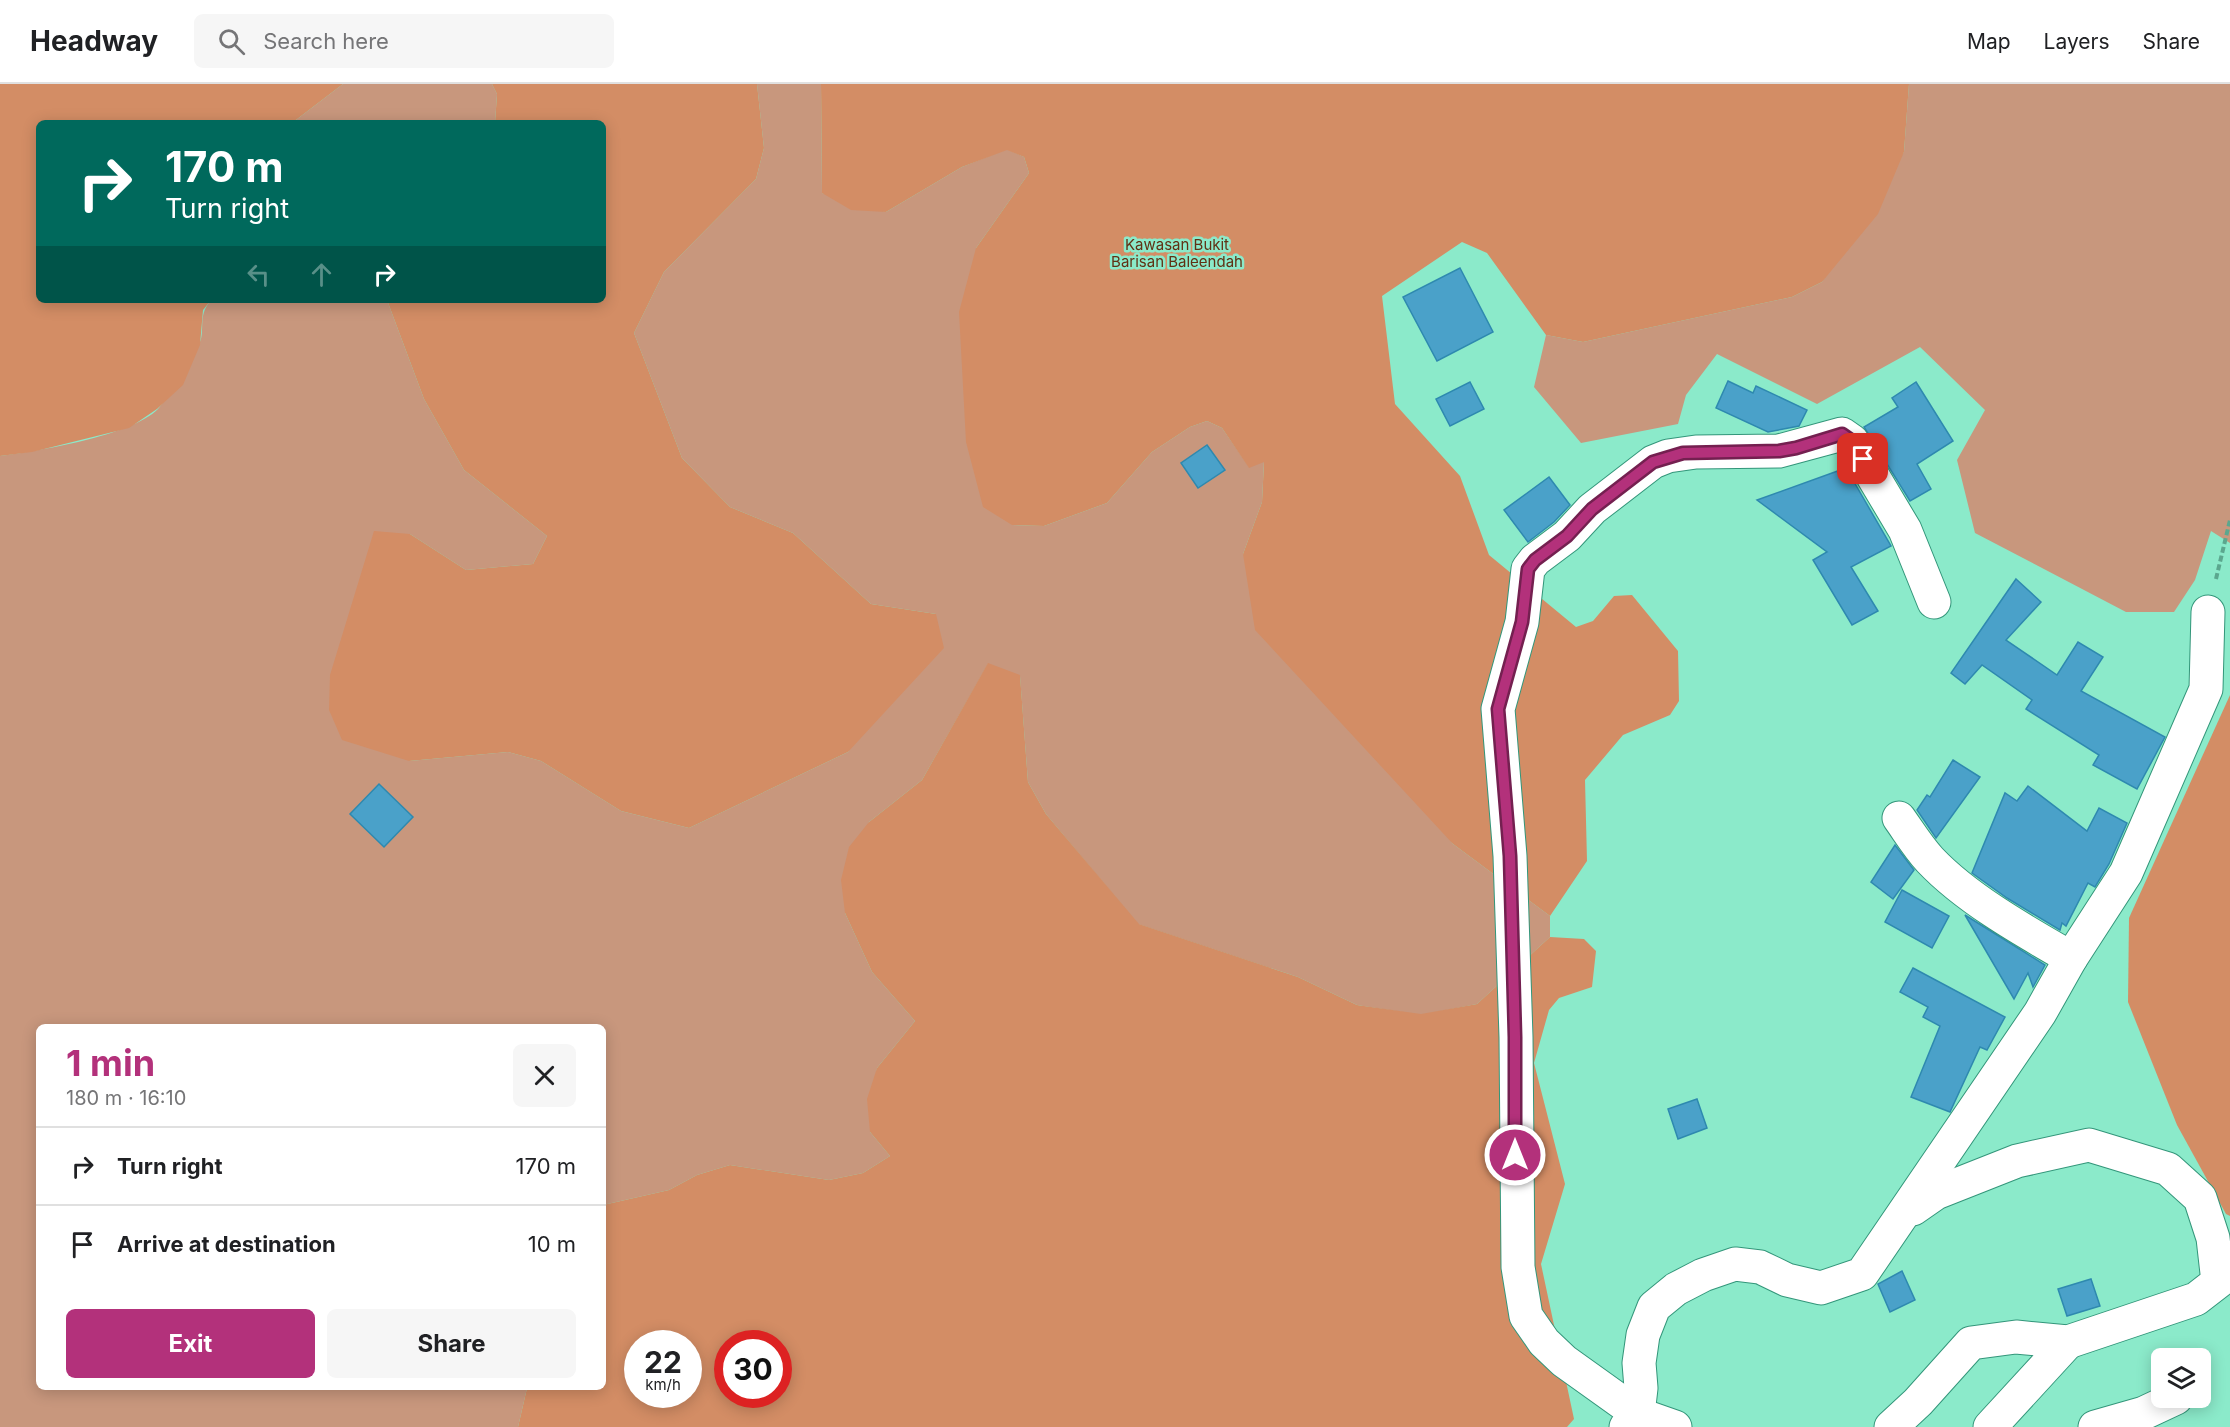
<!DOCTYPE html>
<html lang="en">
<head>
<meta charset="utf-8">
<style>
  body { margin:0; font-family:Inter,sans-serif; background:#f6f6f6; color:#202124; height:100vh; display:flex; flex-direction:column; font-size:22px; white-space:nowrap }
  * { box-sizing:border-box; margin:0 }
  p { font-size:20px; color:#757577 }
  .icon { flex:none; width:33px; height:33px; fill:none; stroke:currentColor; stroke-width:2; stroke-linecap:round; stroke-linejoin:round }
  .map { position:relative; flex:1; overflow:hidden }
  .panel { position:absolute; left:36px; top:940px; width:570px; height:366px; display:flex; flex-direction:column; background:#fff; border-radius:9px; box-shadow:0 3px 15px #0003 }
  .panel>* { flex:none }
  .banner { position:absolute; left:36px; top:36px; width:570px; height:183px; border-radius:9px; box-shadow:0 3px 15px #0003; background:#00695c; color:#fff; overflow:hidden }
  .tools { position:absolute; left:2151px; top:1264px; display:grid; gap:12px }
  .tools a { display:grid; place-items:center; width:60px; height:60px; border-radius:9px; background:#fff; box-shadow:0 3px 15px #0003; font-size:30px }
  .speed { position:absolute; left:624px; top:1246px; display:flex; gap:12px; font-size:30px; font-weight:700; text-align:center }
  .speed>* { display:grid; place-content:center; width:78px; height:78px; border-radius:50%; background:#fff; box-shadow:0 3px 15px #0003; line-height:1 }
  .speed small { font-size:15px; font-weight:400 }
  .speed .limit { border:9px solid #d22; background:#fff; color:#111 }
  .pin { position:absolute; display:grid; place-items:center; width:51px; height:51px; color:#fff; margin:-26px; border-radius:12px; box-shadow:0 3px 9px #0006 }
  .me { position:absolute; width:66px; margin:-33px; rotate:0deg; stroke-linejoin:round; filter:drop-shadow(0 0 4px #0008) }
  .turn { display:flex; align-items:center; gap:21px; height:126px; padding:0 30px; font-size:27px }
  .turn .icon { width:78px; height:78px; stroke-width:2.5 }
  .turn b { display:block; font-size:42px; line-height:51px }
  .lanes { display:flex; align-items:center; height:57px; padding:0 30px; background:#0003; justify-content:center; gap:30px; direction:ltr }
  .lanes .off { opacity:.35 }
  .round { display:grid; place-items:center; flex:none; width:63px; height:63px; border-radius:9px; background:#f6f6f6 }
  .head { display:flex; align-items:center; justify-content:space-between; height:102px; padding:0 30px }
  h1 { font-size:36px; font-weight:700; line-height:45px; color:#b3317b }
  .cta { display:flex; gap:12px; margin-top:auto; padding:12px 30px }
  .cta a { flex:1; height:69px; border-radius:9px; background:#b3317b; color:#fff; font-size:24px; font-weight:700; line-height:69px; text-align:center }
  .cta a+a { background:#f6f6f6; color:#202124 }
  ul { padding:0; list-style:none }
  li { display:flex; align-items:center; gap:18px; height:78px; padding:0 30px; border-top:2px solid #e0e0e0 }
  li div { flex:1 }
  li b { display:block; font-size:22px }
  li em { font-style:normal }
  header { display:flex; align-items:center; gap:36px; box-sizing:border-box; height:84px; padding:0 30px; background:#fff; border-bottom:2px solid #e0e0e0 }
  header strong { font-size:28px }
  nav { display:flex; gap:33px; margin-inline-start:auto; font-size:21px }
  .search { width:420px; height:54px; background:#f6f6f6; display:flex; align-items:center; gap:15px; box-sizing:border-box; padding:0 21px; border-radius:9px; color:#757577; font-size:22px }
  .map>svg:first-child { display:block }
  .green { fill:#c8977d }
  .forest { fill:#d38d65; fill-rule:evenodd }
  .building { fill:#4aa1c9; stroke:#2e89af; stroke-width:1.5 }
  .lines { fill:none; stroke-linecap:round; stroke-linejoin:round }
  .minor-casing { stroke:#33967a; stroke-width:35 }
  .path { stroke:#5ba78e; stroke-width:4; stroke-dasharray:6 3; stroke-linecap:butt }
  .minor { stroke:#fff; stroke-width:33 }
  .route-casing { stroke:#742050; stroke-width:15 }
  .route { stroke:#b3317b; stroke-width:10 }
  .labels { text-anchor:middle; stroke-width:5; stroke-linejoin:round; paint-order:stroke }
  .park-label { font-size:15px; fill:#603114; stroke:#8beaca }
</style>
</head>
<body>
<header>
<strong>Headway</strong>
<div class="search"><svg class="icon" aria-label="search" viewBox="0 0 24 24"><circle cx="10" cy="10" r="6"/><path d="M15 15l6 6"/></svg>Search here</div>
<nav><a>Map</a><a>Layers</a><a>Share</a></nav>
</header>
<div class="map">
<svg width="2230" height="1343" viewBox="0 0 2230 1343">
  <rect width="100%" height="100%" fill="#8beaca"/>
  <g class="green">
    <path d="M343,0H492L497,10L495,39H292Z"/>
    <path d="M757,0H821L822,109L886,128L962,83L1007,65L1024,73L1029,89L976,164L1012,441L1044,442L1107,419L1152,368L1190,343L1207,337L1222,344L1249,383L1264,377L1262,418L1243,470L1453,760L1550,832V853L1477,920L1421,931L1357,921L1298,893L1138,840L1046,730L1028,698L1020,592L988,580L922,696L869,738L845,829L872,888L915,937L877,984L870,1048L890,1072L863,1089L829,1096L730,1081L697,1091L669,1106L603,1121V944H39V1304H527L518,1343H0V372C38,367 131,352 158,325C167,315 192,276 198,263C207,246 196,234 211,216H387L424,315L464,386L547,452L533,480L466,486L410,450L409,677L508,668L541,677L621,727L689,744L848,668L936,530L871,520L793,449L730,423L682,374L634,249L664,188L756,95L764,64Z"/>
    <path d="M1909,0H2230V459L2211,447L2195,496L2174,528H2126L1975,449L1957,376L1985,326L1920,263L1817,320L1717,270L1686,311L1678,340L1581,359L1534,303L1546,251L1583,258L1792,213L1822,198L1904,68Z"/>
  </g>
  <g class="forest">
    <path d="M0,0H343L292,39H39V216H211L203,226L200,261L183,301L157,325L129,344L32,368L0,372Z"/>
    <path d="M492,0H757L764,64L756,95L664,188L634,249L682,374L730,423L793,449L871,520L936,530L944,564L848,668L689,744L621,727L541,677L508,668L409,677L342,656L329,626L330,591L374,447L410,450L466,486L533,480L547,452L464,386L424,315L387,216H603V39H495L497,10Z"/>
    <path d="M821,0H1909L1904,68L1878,130L1822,198L1792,213L1583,258L1546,251L1487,169L1462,158L1382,212L1395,320L1460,392L1489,471L1576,543L1593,537L1614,512L1632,511L1678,567L1679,617L1670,631L1623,651L1585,696L1587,777L1550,832L1453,760L1255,546L1243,470L1262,418L1264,378L1249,384L1222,344L1207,337L1190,343L1152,368L1107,419L1044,442L1012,441L983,423L966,358L959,228L976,164L1029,89L1024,73L1007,66L962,83L886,128L851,126L822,109Z"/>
    <path d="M988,579L1020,591L1028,698L1046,730L1139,840L1298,893L1357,921L1421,930L1477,920L1550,853L1584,855L1596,867L1592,903L1559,914L1549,926L1534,979L1565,1100L1541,1180L1574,1335L1567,1343H518L527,1304H603V1121L669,1106L697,1091L730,1081L829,1096L863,1089L890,1072L870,1048L867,1015L877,984L915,937L872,888L845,829L841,796L849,763L869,738L922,696ZM638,1260H688V1311H638ZM728,1260H778V1311H728Z"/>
    <path d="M2230,611V1132L2226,1130L2177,1041L2128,918L2129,834Z"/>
  </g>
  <g class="building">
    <path d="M1460,184L1493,248L1437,277L1403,213Z"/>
    <path d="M1728,297L1753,309L1756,302L1807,326L1799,342L1768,348L1716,324Z"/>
    <path d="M1470,298L1484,325L1450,342L1436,315Z"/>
    <path d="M1916,298L1953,357L1917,380L1931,405L1910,417L1864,343L1898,323L1892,314Z"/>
    <path d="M1207,361L1225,386L1198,404L1181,379Z"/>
    <path d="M1846,384L1891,462L1851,483L1878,527L1852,541L1813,476L1827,468L1757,416Z"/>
    <path d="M1549,393L1570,421L1554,438L1528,458L1504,426Z"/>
    <path d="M2016,495L2041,518L2006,556L2057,591L2078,558L2103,573L2081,607L2165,653L2137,705L2093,681L2099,671L2026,625L2032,616L1982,581L1965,600L1951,589Z"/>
    <path d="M1953,676L1980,693L1936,754L1917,726L1927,711L1930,713Z"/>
    <path d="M379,700L413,733L384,763L350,730Z"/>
    <path d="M2028,702L2087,747L2099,724L2127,739L2109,780L2095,803L2088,799L2066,842L2062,839L2060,846L2007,814L1972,789L2005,709L2017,717Z"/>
    <path d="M1895,761L1914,786L1893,815L1871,798Z"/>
    <path d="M1902,806L1949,832L1932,864L1885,838Z"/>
    <path d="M1965,831L2045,881L2033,903L2028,889L2014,915Z"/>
    <path d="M1913,884L2005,933L1987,966L1980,963L1950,1028L1911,1013L1940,942L1923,933L1928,923L1900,908Z"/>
    <path d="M1697,1015L1707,1044L1678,1055L1668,1025Z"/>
    <path d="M1902,1187L1915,1216L1890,1228L1878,1200Z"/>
    <path d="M2091,1195L2100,1222L2067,1232L2058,1205Z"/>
  </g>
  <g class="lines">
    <g class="minor-casing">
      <g id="minor">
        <path d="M1899,734C1909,748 1918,763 1930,776C1967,815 2024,847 2071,874"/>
        <path d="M1626,1343L1638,1330L1641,1304L1639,1279L1643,1251L1654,1223L1676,1205L1703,1191L1735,1180L1760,1183L1787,1196L1821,1204L1862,1190L2040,929L2071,874L2126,789L2206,605L2208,528"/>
        <path d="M1675,1343L1638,1330L1564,1277L1544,1258L1526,1232L1518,1183L1516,953L1510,772L1498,625L1522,538L1528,485L1535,476L1567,452L1592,425L1653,378L1668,372L1696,368L1779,367L1842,350L1852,357L1905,446L1934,518"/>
        <path d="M1891,1343L1918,1318L1971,1259L2016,1253L2068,1258L2196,1215L2218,1198L2213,1154L2200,1114L2168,1085L2089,1061L2017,1077L1936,1109L1913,1125"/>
        <path d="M1990,1343L2068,1258"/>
        <path d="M2095,1343L2144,1329L2176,1314"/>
      </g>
    </g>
    <path class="path" d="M2216,495L2230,436"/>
    <use href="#minor" class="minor"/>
  </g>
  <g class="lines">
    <g class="route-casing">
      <path id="route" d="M1515,1071V953L1510,772L1498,625L1522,538L1528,485L1535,476L1567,452L1592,425L1653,378L1683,369L1779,367L1796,364L1842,350L1852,357L1863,375"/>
    </g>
    <use href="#route" class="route"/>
  </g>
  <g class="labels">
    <g class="park-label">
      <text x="1177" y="166">Kawasan Bukit<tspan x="1177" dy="17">Barisan Baleendah</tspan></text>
    </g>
  </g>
</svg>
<div class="tools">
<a><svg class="icon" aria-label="layers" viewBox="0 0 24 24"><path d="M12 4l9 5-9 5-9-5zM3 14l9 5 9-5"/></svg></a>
</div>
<div class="speed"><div>22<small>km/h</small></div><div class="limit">30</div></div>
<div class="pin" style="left:1863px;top:375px;background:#d93025"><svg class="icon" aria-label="arrive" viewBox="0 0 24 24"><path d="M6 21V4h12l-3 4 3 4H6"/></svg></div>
<svg class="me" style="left:1515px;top:1071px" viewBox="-20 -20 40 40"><circle r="17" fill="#b3317b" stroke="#fff" stroke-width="3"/><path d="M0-11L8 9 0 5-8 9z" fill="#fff"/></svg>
<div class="banner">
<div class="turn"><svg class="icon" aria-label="right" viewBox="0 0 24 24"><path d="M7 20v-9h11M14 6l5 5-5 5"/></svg><div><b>170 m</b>Turn right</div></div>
<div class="lanes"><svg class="icon off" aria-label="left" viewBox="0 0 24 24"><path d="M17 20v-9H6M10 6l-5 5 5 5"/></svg><svg class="icon off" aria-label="ahead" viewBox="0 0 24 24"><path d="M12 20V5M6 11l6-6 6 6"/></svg><svg class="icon" aria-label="right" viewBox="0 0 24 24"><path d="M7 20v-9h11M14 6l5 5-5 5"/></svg></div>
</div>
<section class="panel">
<div class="head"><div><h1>1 min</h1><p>180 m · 16:10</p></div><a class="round"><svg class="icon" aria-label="close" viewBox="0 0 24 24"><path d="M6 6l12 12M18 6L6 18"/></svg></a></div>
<ul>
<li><svg class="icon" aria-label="right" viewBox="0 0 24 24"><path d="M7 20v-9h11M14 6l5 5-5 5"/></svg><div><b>Turn right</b></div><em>170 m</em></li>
<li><svg class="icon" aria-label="arrive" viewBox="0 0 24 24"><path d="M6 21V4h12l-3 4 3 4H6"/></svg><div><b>Arrive at destination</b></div><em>10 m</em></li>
</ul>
<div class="cta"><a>Exit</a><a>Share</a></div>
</section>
</div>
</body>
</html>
